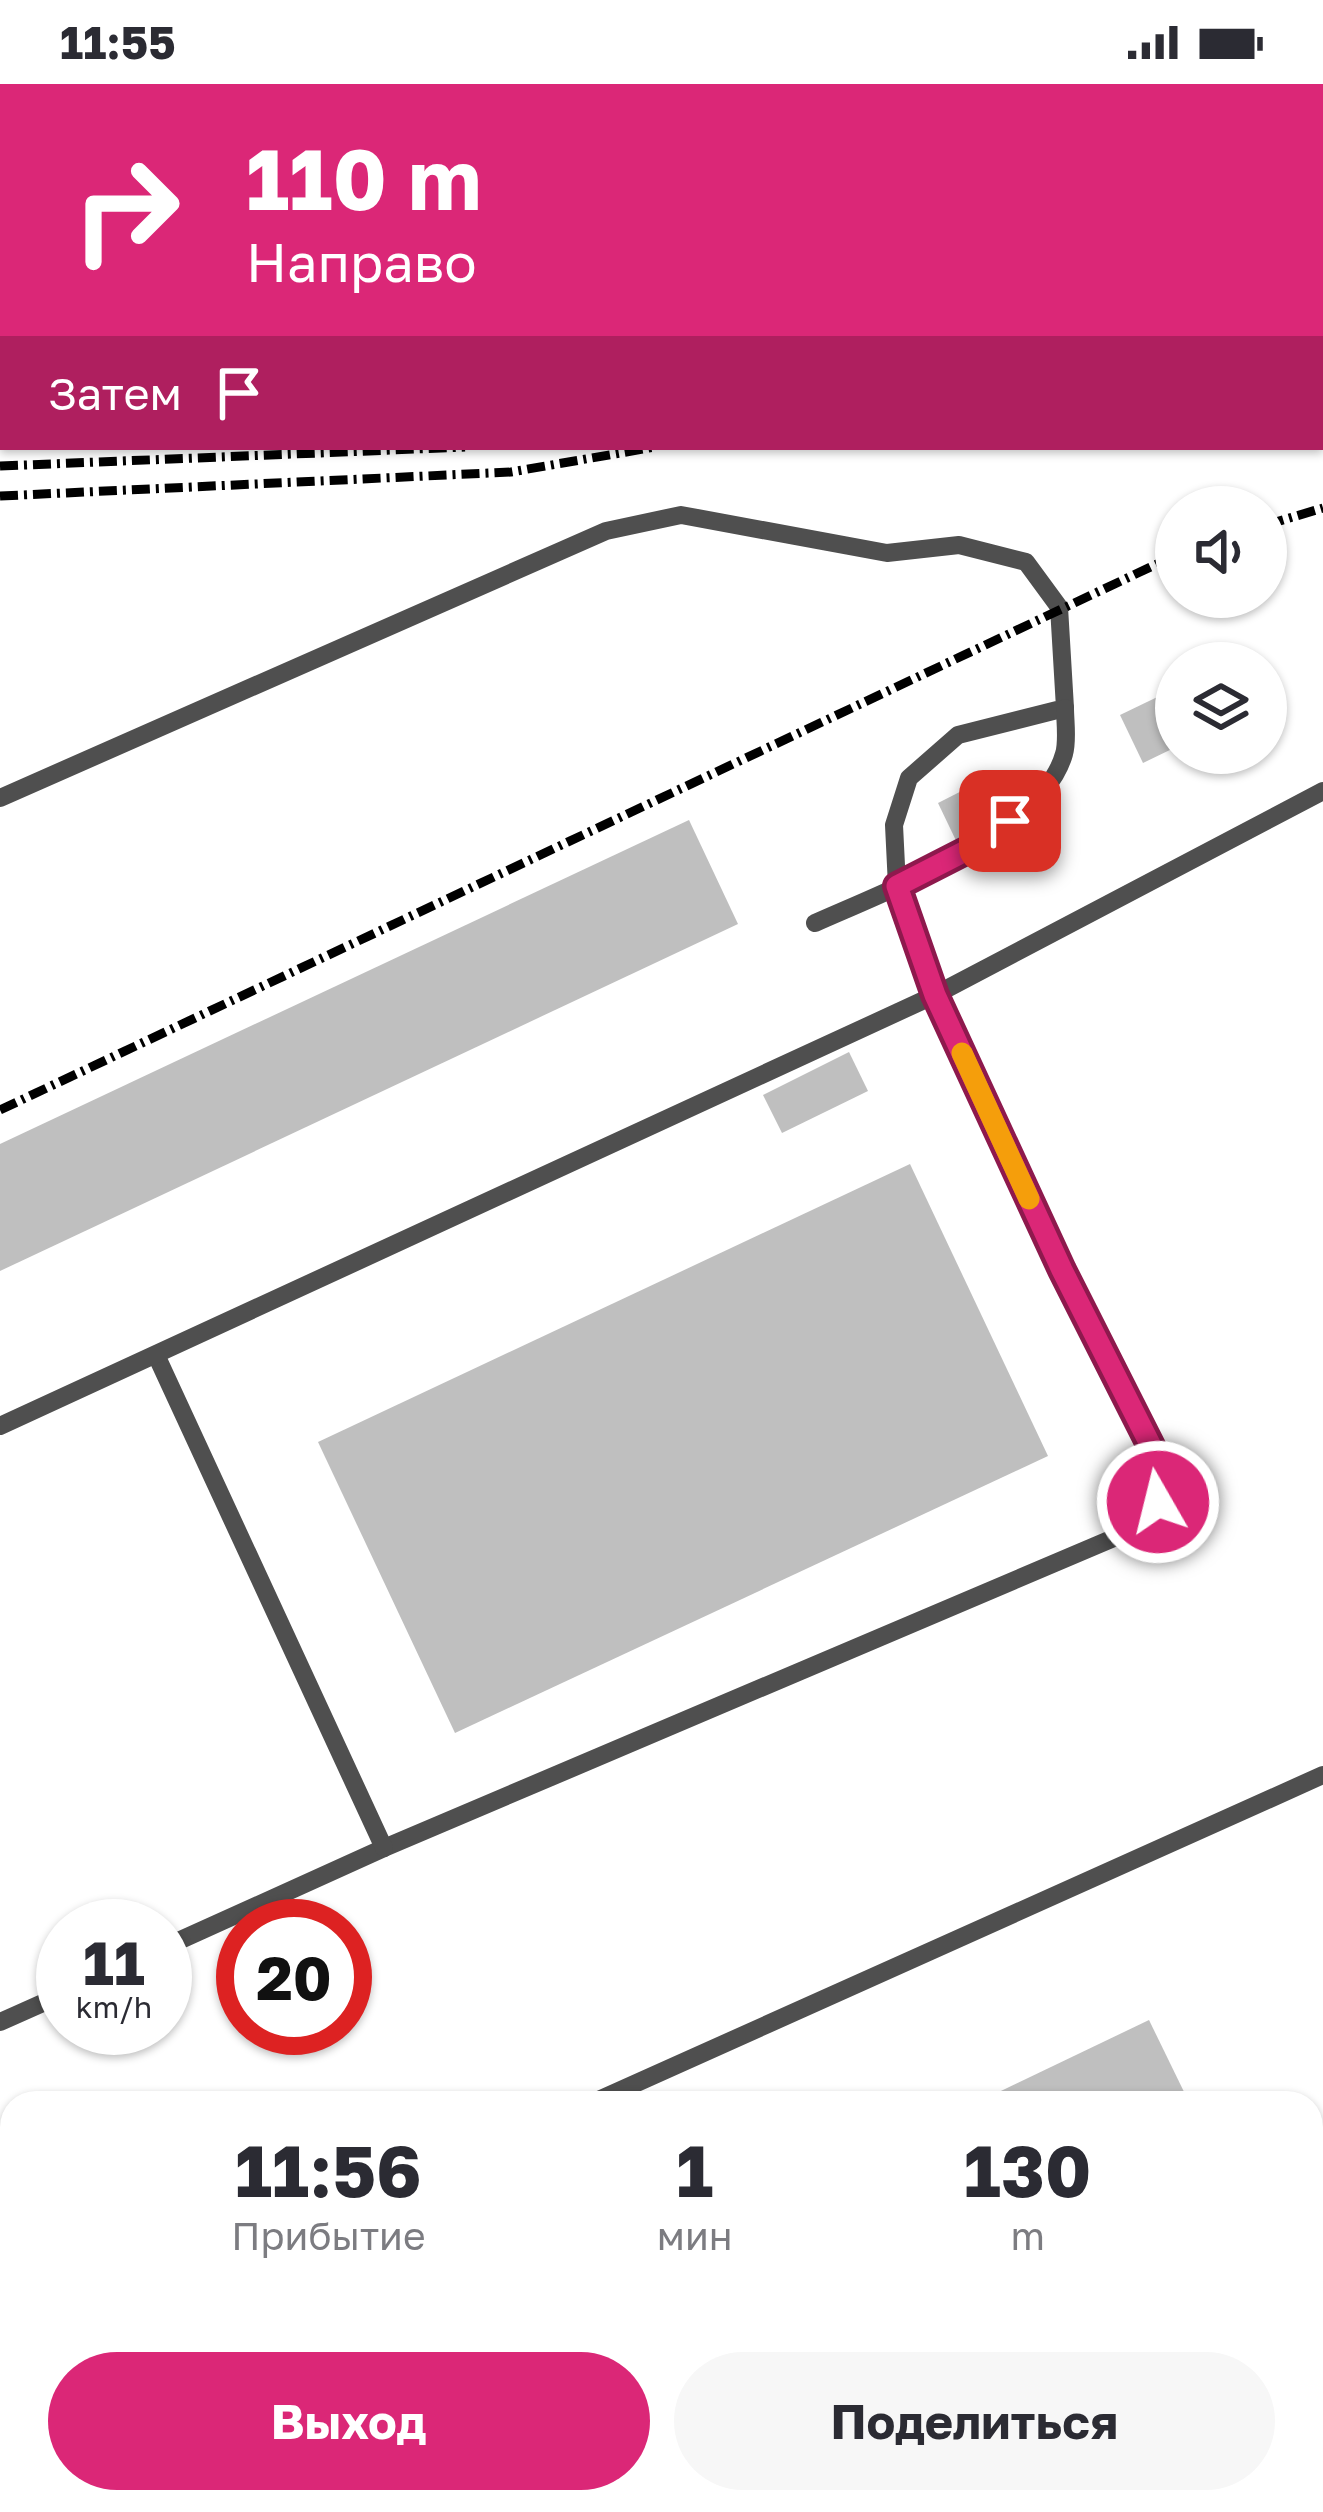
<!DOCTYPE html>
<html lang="ru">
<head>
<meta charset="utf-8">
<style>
  body { margin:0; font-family:"Golos Text",sans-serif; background:#f7f7f7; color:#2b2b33; height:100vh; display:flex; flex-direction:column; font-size:45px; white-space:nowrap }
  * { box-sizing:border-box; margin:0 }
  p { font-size:39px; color:#7c7c81 }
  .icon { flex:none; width:66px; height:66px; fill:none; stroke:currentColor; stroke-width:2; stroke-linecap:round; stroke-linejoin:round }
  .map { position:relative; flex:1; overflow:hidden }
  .sheet { position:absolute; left:0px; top:2007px; width:1323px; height:423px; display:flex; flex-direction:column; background:#fff; border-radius:36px 36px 0 0; box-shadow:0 3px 9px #0004 }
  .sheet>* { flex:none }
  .top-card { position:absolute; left:0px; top:0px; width:1323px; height:366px; box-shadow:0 3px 9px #0004; background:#db2777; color:#fff; overflow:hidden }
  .tools { position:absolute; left:1155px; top:402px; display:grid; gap:24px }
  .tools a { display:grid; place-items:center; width:132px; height:132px; border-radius:50%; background:#fff; box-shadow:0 3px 9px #0004; font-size:60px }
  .speed { position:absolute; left:36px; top:1815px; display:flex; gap:24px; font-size:60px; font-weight:700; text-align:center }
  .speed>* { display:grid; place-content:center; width:156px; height:156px; border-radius:50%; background:#fff; box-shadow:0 3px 9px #0004; line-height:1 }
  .speed small { font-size:30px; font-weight:400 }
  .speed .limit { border:18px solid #d22; background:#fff; color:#111 }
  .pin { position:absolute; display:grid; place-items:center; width:102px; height:102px; color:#fff; margin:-51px; border-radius:24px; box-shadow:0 6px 18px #0006 }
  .me { position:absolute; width:132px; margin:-66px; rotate:352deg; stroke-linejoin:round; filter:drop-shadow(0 0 9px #0008) }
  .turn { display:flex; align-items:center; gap:42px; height:252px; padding:0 48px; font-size:54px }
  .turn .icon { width:156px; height:156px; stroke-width:2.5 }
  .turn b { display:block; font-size:84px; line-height:102px }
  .then { display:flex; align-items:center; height:114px; padding:0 48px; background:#0003; gap:24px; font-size:45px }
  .eta { display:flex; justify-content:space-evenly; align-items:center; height:204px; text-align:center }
  .eta b { font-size:72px; font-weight:700; line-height:84px }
  .primary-button { display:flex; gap:24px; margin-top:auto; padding:24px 48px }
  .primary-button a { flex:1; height:138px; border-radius:72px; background:#db2777; color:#fff; font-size:48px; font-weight:700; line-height:138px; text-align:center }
  .primary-button a+a { background:#f7f7f7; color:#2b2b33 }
  .status { display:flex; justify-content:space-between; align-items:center; height:84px; padding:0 60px; background:#fff; direction:ltr }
  .status svg { height:33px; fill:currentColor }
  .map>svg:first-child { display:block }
  .green { fill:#d6d6d6 }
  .building { fill:#bfbfbf }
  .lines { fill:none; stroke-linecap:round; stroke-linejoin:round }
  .lane { stroke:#4f4f4f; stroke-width:18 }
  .rail { stroke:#000; stroke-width:9; stroke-dasharray:18 6 3 6; stroke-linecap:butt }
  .route-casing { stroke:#8e194d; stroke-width:30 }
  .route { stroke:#db2777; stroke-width:21 }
  .slow { stroke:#f59e0b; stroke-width:21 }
</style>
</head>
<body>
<div class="status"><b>11:55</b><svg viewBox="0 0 49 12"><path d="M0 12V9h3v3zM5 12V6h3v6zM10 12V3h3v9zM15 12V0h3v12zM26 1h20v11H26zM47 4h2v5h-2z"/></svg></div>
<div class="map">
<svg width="1323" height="2428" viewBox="0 0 1323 2428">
  <rect width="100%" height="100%" fill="#fff"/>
  <g class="green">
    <path d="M1323,2130V2222L1311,2187V2136Z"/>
    <path d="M1323,2375V2428H1211L1233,2418H1311V2381Z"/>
    <path d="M12,2387V2418H704L697,2428H0V2393Z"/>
  </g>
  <g class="building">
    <path d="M1176,604V663L1143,679L1120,631Z"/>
    <path d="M1001,687L1025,736L961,767L938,719Z"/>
    <path d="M689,736L738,840L0,1187V1060Z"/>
    <path d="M849,968L868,1007L782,1049L763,1011Z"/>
    <path d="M910,1080L1048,1372L455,1649L318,1358Z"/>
    <path d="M1149,1936L1188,2016L976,2019Z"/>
    <path d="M902,2418H1097L1101,2428H880Z"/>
  </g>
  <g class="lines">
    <g class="lane">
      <path d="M1291,0L1293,3"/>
      <path d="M1320,67L1323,74"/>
      <path d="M0,714L606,447L681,431L887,469L959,461L1026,478L1059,523L1065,624L958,651L909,694L894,741L897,802L935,911L1062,1186L1155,1370L1158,1417L1135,1445L384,1764L165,1863"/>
      <path d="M815,839C884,808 1042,749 1064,670C1068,657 1065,637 1065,624"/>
      <path d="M157,1273L384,1764"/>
      <path d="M0,1342L935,911L1323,707"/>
      <path d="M0,1938L63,1910"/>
      <path d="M592,2019L1323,1691"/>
      <path d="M0,2284L12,2279"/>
    </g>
    <g class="rail">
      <path d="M1320,232L1323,231"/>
      <path d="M1320,328H1323"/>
      <path d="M0,382L465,363"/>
      <path d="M0,412L511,388L655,363"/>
      <path d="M1266,441L1323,424"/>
      <path d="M0,1026L1176,471"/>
    </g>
  </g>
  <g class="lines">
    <g class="route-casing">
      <path id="route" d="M1010,737L987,756L897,802L935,911L1062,1186L1155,1370L1158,1418"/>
    </g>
    <use href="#route" class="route"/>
    <path class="slow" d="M962,969L1029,1115"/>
  </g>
</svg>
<div class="tools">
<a><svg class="icon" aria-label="sound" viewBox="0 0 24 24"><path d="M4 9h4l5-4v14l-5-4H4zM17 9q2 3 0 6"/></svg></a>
<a><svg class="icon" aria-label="layers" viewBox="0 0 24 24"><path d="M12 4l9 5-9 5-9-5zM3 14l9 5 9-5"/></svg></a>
</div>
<div class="speed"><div>11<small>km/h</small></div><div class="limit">20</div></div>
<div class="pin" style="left:1010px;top:737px;background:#d93025"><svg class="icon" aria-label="arrive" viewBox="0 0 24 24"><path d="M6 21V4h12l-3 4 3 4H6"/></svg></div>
<svg class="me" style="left:1158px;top:1418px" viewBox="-20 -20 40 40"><circle r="17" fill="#db2777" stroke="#fff" stroke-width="3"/><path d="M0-11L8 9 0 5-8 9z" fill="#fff"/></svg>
<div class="top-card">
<div class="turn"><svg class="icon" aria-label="right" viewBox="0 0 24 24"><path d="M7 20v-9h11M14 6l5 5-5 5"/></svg><div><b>110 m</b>Направо</div></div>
<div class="then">Затем<svg class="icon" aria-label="arrive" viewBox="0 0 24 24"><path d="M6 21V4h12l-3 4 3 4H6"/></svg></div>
</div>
<section class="sheet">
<div class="eta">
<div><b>11:56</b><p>Прибытие</p></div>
<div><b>1</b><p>мин</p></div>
<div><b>130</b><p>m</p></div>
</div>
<div class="primary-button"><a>Выход</a><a>Поделиться</a></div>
</section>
</div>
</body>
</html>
